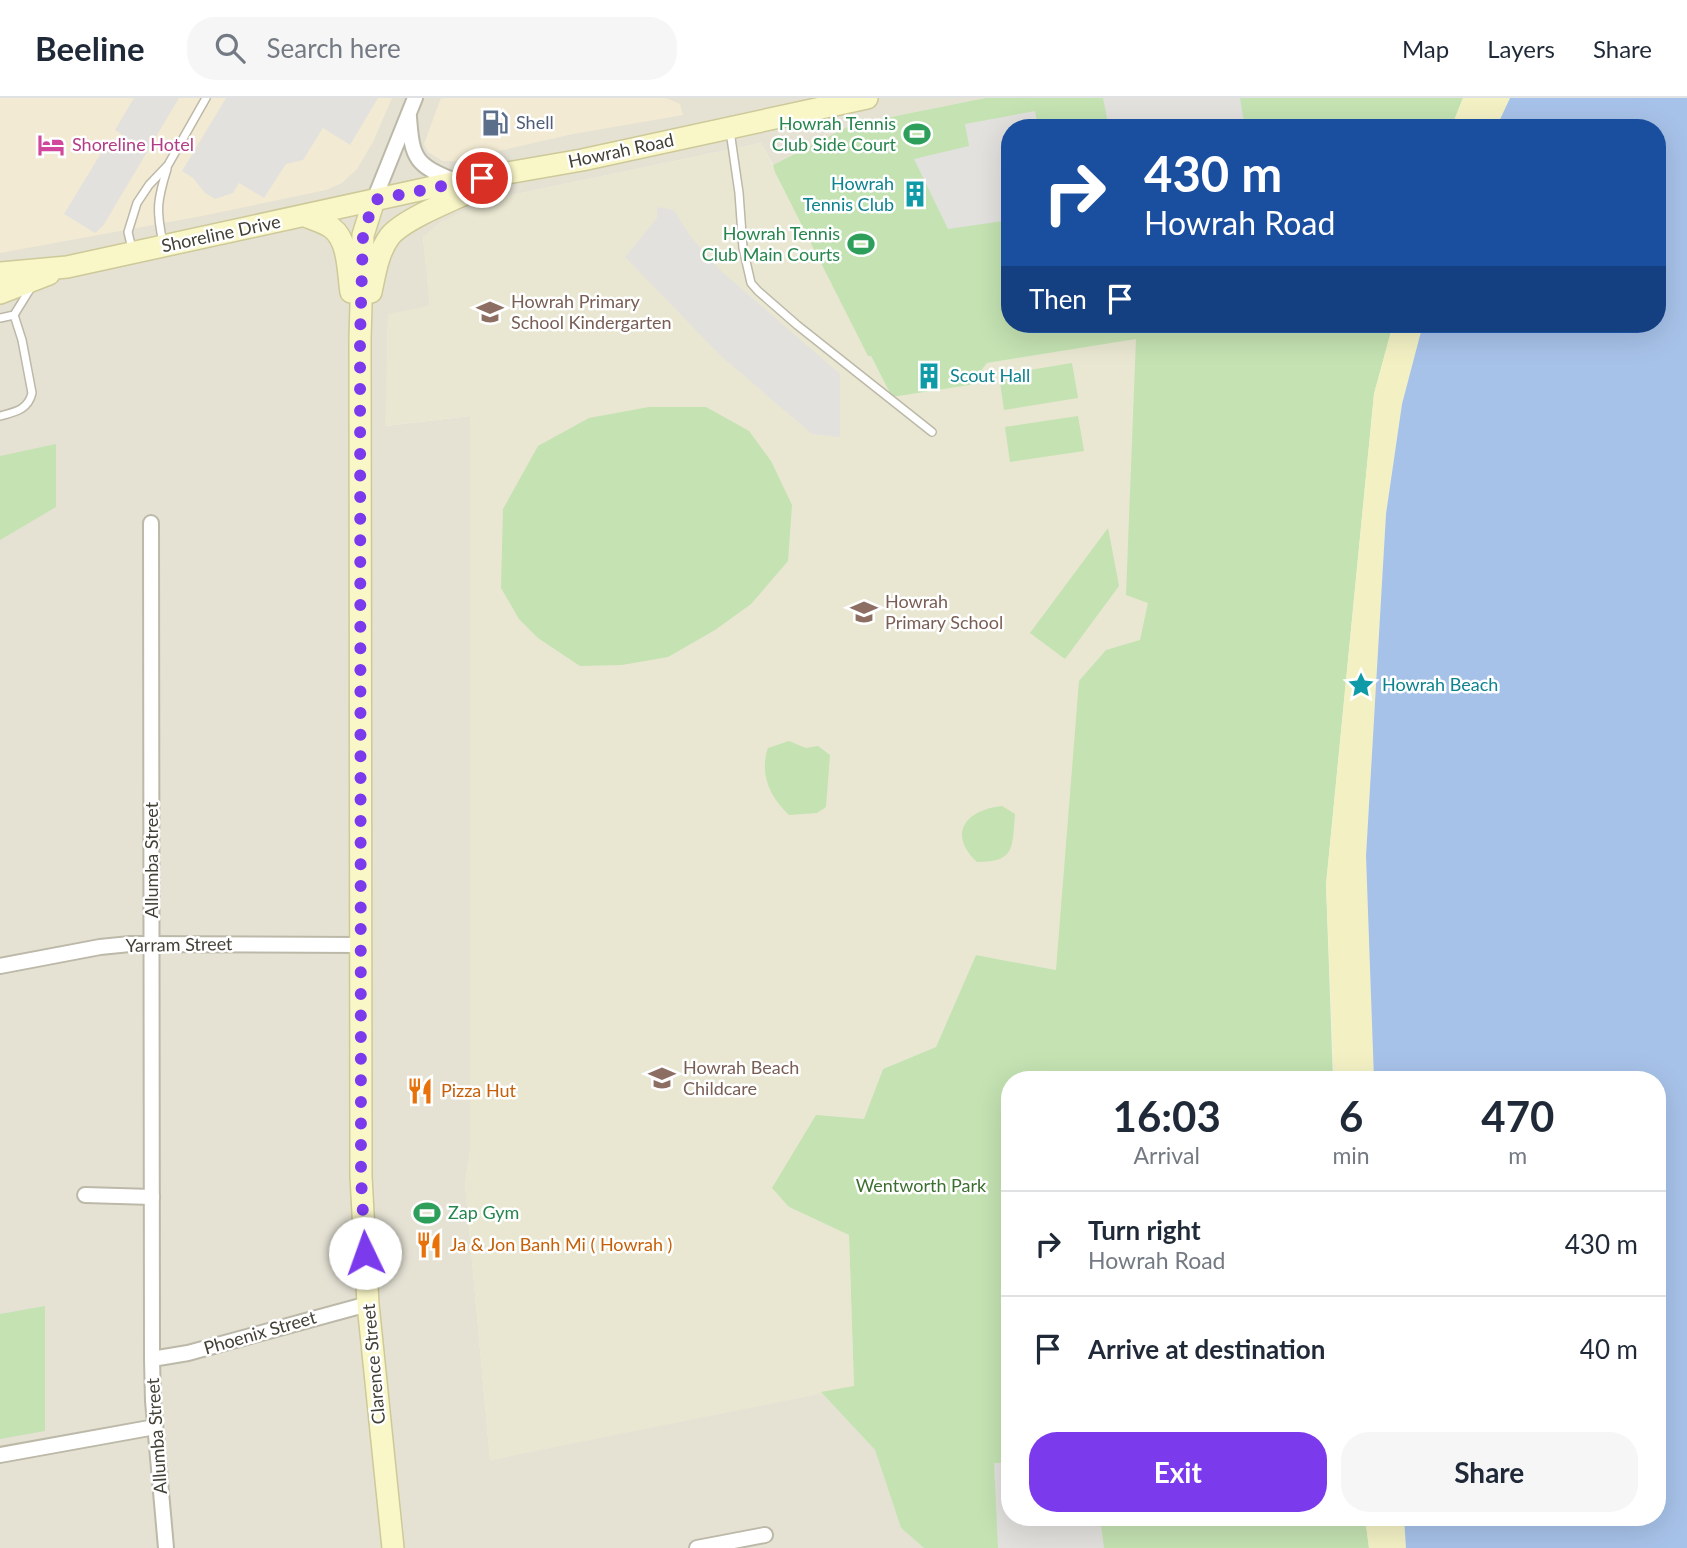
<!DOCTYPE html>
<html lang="en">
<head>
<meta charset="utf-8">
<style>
  body { margin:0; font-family:Lato,sans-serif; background:#f6f6f7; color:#1f2937; height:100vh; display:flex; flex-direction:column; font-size:26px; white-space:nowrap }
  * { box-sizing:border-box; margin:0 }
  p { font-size:23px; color:#747a83 }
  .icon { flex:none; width:38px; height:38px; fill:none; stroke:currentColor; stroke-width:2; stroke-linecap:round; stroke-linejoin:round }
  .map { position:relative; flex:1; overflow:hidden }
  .details { position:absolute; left:1001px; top:973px; width:665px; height:455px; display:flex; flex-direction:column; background:#fff; border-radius:28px; box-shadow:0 7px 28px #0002 }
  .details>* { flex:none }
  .banner { position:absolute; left:1001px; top:21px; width:665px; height:214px; border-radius:28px; box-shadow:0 7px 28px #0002; background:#1a4fa0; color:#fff; overflow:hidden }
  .pin { position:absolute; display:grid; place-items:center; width:60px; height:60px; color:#fff; margin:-30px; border:4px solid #fff; border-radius:50%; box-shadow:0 2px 7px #0007 }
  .me { position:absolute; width:77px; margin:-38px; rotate:357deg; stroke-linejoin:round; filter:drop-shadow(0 0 5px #0008) }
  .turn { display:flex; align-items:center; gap:24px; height:147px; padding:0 28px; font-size:32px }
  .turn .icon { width:91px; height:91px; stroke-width:2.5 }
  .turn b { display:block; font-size:49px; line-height:60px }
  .then { display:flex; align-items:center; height:66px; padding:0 28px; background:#0003; gap:14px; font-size:26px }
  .eta { display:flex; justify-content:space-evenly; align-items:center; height:119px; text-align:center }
  .eta b { font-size:42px; font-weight:700; line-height:49px }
  .action { display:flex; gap:14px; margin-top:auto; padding:14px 28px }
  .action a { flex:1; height:80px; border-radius:28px; background:#7c3aed; color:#fff; font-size:28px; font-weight:700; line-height:80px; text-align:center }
  .action a+a { background:#f6f6f7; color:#1f2937 }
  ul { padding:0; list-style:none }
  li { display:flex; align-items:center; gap:21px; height:105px; padding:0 28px; border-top:2px solid #e0e1e3 }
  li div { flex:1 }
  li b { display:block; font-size:26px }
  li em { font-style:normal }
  header { display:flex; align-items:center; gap:42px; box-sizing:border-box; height:98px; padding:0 35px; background:#fff; border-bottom:2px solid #e0e1e3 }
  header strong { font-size:33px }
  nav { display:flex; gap:38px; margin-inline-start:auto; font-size:24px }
  .search { width:490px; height:63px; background:#f6f6f7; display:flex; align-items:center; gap:18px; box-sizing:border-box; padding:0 24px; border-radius:28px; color:#747a83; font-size:26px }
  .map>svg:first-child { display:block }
  .residential { fill:#e5e2d4 }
  .commercial { fill:#f2ead2 }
  .education { fill:#e9e7d1 }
  .green { fill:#c4e2b2 }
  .sand { fill:#f3f1c4 }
  .parking { fill:#e2e1de }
  .water { fill:#a7c2e9 }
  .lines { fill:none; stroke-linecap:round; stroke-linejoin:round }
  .lane-casing { stroke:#bcb9a9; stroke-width:10 }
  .street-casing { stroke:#bcb9a9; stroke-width:18 }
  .secondary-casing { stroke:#cdc999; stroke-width:24 }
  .lane { stroke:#fff; stroke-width:7 }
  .street { stroke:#fff; stroke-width:14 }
  .secondary { stroke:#f9f6c8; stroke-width:21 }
  .route { stroke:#7c3aed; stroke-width:12; stroke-dasharray:0 21.6 }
  .labels { text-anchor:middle; stroke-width:5; stroke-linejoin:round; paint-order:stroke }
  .service-label { font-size:18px; fill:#4e5e75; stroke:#fff; text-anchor:start }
  .leisure-label { font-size:18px; fill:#27864d; stroke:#fff; text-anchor:end }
  .hotel-label { font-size:18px; fill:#b23c85; stroke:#fff; text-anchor:start }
  .street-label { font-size:18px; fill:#434036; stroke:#fff }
  .culture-label { font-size:18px; fill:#0d838f; stroke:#fff; text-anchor:start }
  .education-label { font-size:18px; fill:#785e54; stroke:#fff; text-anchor:start }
  .food-label { font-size:18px; fill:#c56008; stroke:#fff; text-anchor:start }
  .park-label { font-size:18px; fill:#3c6f2f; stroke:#fff }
</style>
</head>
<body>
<header>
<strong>Beeline</strong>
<div class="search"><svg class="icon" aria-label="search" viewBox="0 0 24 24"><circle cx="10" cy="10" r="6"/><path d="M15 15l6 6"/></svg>Search here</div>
<nav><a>Map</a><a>Layers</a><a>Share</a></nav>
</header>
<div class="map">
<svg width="1687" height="1450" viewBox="0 0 1687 1450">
  <rect width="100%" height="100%" fill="#f1f0e6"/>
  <path class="residential" d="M0,0H985L851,27L773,67L761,45L488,102L423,139L430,208L388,217L386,328L470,318V1053L465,1085L490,1362L821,1294L875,1352L901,1430L924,1450H0Z"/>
  <g class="commercial">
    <path d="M0,0H392L373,44L357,71L342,85L326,92L202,118L0,155Z"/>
    <path d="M441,0H666L680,6L683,17L573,36L455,63H443L428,54L424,46Z"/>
  </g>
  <path class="education" d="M761,45L892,299L970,287L987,265L1152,238L1213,902L976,857L936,949L883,971L864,1022L789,1109L849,1137L854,1289L490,1362L465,1085L470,1053V318L385,328L388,216L430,208L423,139L440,124L488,102Z"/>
  <g class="green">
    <path d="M985,0H1463L1451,30H1010V226H1393L1374,296L1326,787L1333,982H1010V1419H1365L1369,1450H924L901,1430L875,1352L821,1294L854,1288L849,1137L789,1109L772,1090L816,1017L864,1021L883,971L936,949L976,857L1056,872L1079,583L1106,552L1140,542L1148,505L1126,497L1136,241L987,265L970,287L892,299L871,258H868L775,74L773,67L851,27Z"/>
    <path d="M1072,265L1078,300L1004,312L999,277Z"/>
    <path d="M649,309H706L749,333L771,363L792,407L788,463L751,506L715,532L668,559L622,567L580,568L538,540L519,521L501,490L503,411L538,348L589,320Z"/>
    <path d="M1078,318L1084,353L1010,364L1005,329Z"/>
    <path d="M56,346V409L0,442V358Z"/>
    <path d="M1108,430L1119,488L1065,561L1030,535Z"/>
    <path d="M789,643L806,650L818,648L830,657L826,709L817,715L789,717C770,699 759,676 768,650Z"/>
    <path d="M1002,708L1015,716C1012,749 1016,764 977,764C947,735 966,712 1002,708Z"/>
    <path d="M45,1208V1333L0,1341V1216Z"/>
  </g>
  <g class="sand">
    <path d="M1463,0H1510L1496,30H1451Z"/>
    <path d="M1393,226H1423L1402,306L1386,416L1366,758L1374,982H1334L1326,787L1374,296Z"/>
    <path d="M1365,1419H1404L1406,1450H1369Z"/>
  </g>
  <g class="parking">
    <path d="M134,0H179L103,128L95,135L64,116L106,47L115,52L124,38L115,32Z"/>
    <path d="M226,0H378L350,47L323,30L303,62L286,66L264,100L239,85L233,95L215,101L205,95L193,80L182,73Z"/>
    <path d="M1103,0H1240L1245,30H1159L1158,27L1145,30H1109Z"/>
    <path d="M1035,13L1038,30H1010V122L948,131L914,61L969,48L965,26Z"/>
    <path d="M657,109L674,112L691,139L722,174L840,276V339L812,336L721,258L625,159L657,120Z"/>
    <path d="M994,1365H1010V1419H1100L1104,1450H998Z"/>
  </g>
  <path class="water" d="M1510,0H1687V1450H1406L1404,1419H1657V982H1374L1366,758L1386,416L1402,306L1423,226H1657V30H1496Z"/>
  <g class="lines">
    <g class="lane-casing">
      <g id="lane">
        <path d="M730,33L739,95L743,150L751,185L758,193L797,227L932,334"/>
        <path d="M163,145C156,112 157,103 167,71"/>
        <path d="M132,151L128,134L137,105L149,87L168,67L206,0"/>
        <path d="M0,220L14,217L32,188"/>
        <path d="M0,318C15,314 28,312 32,295L22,242L14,217"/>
      </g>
    </g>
    <g class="street-casing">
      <g id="street">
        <path d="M409,19C412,62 416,67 455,83"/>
        <path d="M374,102L415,0"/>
        <path d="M151,425L152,1261L153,1303L166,1450"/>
        <path d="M0,868L100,849L130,846L361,847"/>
        <path d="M85,1097L152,1099"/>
        <path d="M152,1261L188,1255L368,1206"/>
        <path d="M0,1357L155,1329"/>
        <path d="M697,1450L765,1437"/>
      </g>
    </g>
    <g class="secondary-casing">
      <g id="secondary">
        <path d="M374,102L363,137L360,241L361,1079L368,1206L393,1450"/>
        <path d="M306,118C314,122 324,124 332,130C349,143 348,175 351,194"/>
        <path d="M0,175L67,169L456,84L582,62L867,0"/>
        <path d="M371,194C375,175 378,154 390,138C406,119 463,98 487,86"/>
        <path d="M0,195L49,176"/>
      </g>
    </g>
    <use href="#lane" class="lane"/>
    <use href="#street" class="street"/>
    <use href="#secondary" class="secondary"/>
  </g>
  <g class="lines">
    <path class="route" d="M365,1155L361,1079L360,241L363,137L374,102L482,80"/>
  </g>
  <defs>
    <g id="fuel-bare" transform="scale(2.1)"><path d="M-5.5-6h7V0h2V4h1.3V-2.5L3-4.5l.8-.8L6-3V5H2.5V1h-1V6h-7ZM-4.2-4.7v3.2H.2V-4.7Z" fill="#5c6f8a" stroke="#fff" stroke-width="2.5" paint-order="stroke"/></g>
    <g id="stadium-bare" transform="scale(2.1)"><path d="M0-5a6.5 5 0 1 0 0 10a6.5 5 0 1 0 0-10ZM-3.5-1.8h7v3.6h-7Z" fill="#2e9e5b" stroke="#fff" stroke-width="2.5" paint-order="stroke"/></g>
    <g id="hotel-bare" transform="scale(2.1)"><path d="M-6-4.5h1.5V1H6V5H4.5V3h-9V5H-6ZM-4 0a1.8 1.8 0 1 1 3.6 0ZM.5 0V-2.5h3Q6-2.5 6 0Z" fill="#d1479c" stroke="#fff" stroke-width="2.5" paint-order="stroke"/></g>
    <g id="building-bare" transform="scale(2.1)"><path d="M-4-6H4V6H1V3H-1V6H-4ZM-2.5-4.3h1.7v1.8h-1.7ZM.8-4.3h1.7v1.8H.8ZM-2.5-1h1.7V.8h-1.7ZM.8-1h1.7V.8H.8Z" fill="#0f9aa8" stroke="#fff" stroke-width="2.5" paint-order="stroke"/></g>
    <g id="school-bare" transform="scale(2.1)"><path d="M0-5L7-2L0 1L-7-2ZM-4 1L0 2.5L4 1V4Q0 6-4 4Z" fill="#8d6e63" stroke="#fff" stroke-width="2.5" paint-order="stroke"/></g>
    <g id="sight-bare" transform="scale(2.1)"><path d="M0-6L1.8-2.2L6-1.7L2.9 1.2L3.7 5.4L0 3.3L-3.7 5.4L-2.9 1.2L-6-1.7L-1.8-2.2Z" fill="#0f9aa8" stroke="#fff" stroke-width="2.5" paint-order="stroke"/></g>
    <g id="restaurant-bare" transform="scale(2.1)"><path d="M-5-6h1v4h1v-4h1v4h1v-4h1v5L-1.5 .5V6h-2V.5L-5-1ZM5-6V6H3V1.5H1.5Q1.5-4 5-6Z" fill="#e8710a" stroke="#fff" stroke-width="2.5" paint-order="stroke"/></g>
  </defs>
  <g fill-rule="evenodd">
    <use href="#fuel-bare" x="495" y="25"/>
    <use href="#stadium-bare" x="917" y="36"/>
    <use href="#hotel-bare" x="51" y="47"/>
    <use href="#building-bare" x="915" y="96"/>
    <use href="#stadium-bare" x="861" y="146"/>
    <use href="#school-bare" x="490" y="214"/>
    <use href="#building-bare" x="929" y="278"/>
    <use href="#school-bare" x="864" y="514"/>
    <use href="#sight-bare" x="1361" y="587"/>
    <use href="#school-bare" x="662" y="980"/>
    <use href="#restaurant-bare" x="420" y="993"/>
    <use href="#stadium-bare" x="427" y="1115"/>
    <use href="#restaurant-bare" x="429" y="1147"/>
  </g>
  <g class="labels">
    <g class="service-label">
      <text x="516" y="31">Shell</text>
    </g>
    <g class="leisure-label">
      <text x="896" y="32">Howrah Tennis<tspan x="896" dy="21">Club Side Court</tspan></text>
      <text x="840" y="142">Howrah Tennis<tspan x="840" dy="21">Club Main Courts</tspan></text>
      <text x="448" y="1121" text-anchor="start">Zap Gym</text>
    </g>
    <g class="hotel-label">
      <text x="72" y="53">Shoreline Hotel</text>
    </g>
    <g class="street-label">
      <text transform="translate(621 53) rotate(-12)" y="6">Howrah Road</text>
      <text transform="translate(221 136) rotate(-12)" y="6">Shoreline Drive</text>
      <text transform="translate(152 762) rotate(-90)" y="6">Allumba Street</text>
      <text transform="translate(179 847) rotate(-1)" y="6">Yarram Street</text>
      <text transform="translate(260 1235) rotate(-16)" y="6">Phoenix Street</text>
      <text transform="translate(374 1266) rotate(-95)" y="6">Clarence Street</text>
      <text transform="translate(157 1338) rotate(-94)" y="6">Allumba Street</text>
    </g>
    <g class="culture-label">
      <text x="894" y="92" text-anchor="end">Howrah<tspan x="894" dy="21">Tennis Club</tspan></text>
      <text x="950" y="284">Scout Hall</text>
      <text x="1382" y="593">Howrah Beach</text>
    </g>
    <g class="education-label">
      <text x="511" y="210">Howrah Primary<tspan x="511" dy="21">School Kindergarten</tspan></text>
      <text x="885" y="510">Howrah<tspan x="885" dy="21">Primary School</tspan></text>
      <text x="683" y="976">Howrah Beach<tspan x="683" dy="21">Childcare</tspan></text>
    </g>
    <g class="food-label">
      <text x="441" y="999">Pizza Hut</text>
      <text x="450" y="1153">Ja &amp; Jon Banh Mi ( Howrah )</text>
    </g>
    <g class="park-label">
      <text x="921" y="1094">Wentworth Park</text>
    </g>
  </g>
</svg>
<div class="pin" style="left:482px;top:80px;background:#d93025"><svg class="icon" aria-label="arrive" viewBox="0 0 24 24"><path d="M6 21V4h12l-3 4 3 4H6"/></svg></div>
<svg class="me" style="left:365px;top:1155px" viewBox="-20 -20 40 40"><circle r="19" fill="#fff"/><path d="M0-13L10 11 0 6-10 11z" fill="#7c3aed"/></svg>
<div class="banner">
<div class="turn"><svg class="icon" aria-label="right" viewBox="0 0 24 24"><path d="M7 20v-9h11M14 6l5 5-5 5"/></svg><div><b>430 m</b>Howrah Road</div></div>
<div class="then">Then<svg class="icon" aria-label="arrive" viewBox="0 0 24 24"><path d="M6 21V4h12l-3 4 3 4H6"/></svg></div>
</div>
<section class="details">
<div class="eta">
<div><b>16:03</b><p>Arrival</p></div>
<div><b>6</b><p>min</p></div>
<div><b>470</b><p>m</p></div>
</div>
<ul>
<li><svg class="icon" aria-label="right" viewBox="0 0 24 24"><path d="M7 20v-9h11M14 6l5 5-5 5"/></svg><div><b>Turn right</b><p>Howrah Road</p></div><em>430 m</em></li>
<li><svg class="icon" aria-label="arrive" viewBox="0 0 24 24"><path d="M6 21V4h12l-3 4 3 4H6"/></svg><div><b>Arrive at destination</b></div><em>40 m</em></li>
</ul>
<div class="action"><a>Exit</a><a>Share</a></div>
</section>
</div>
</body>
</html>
